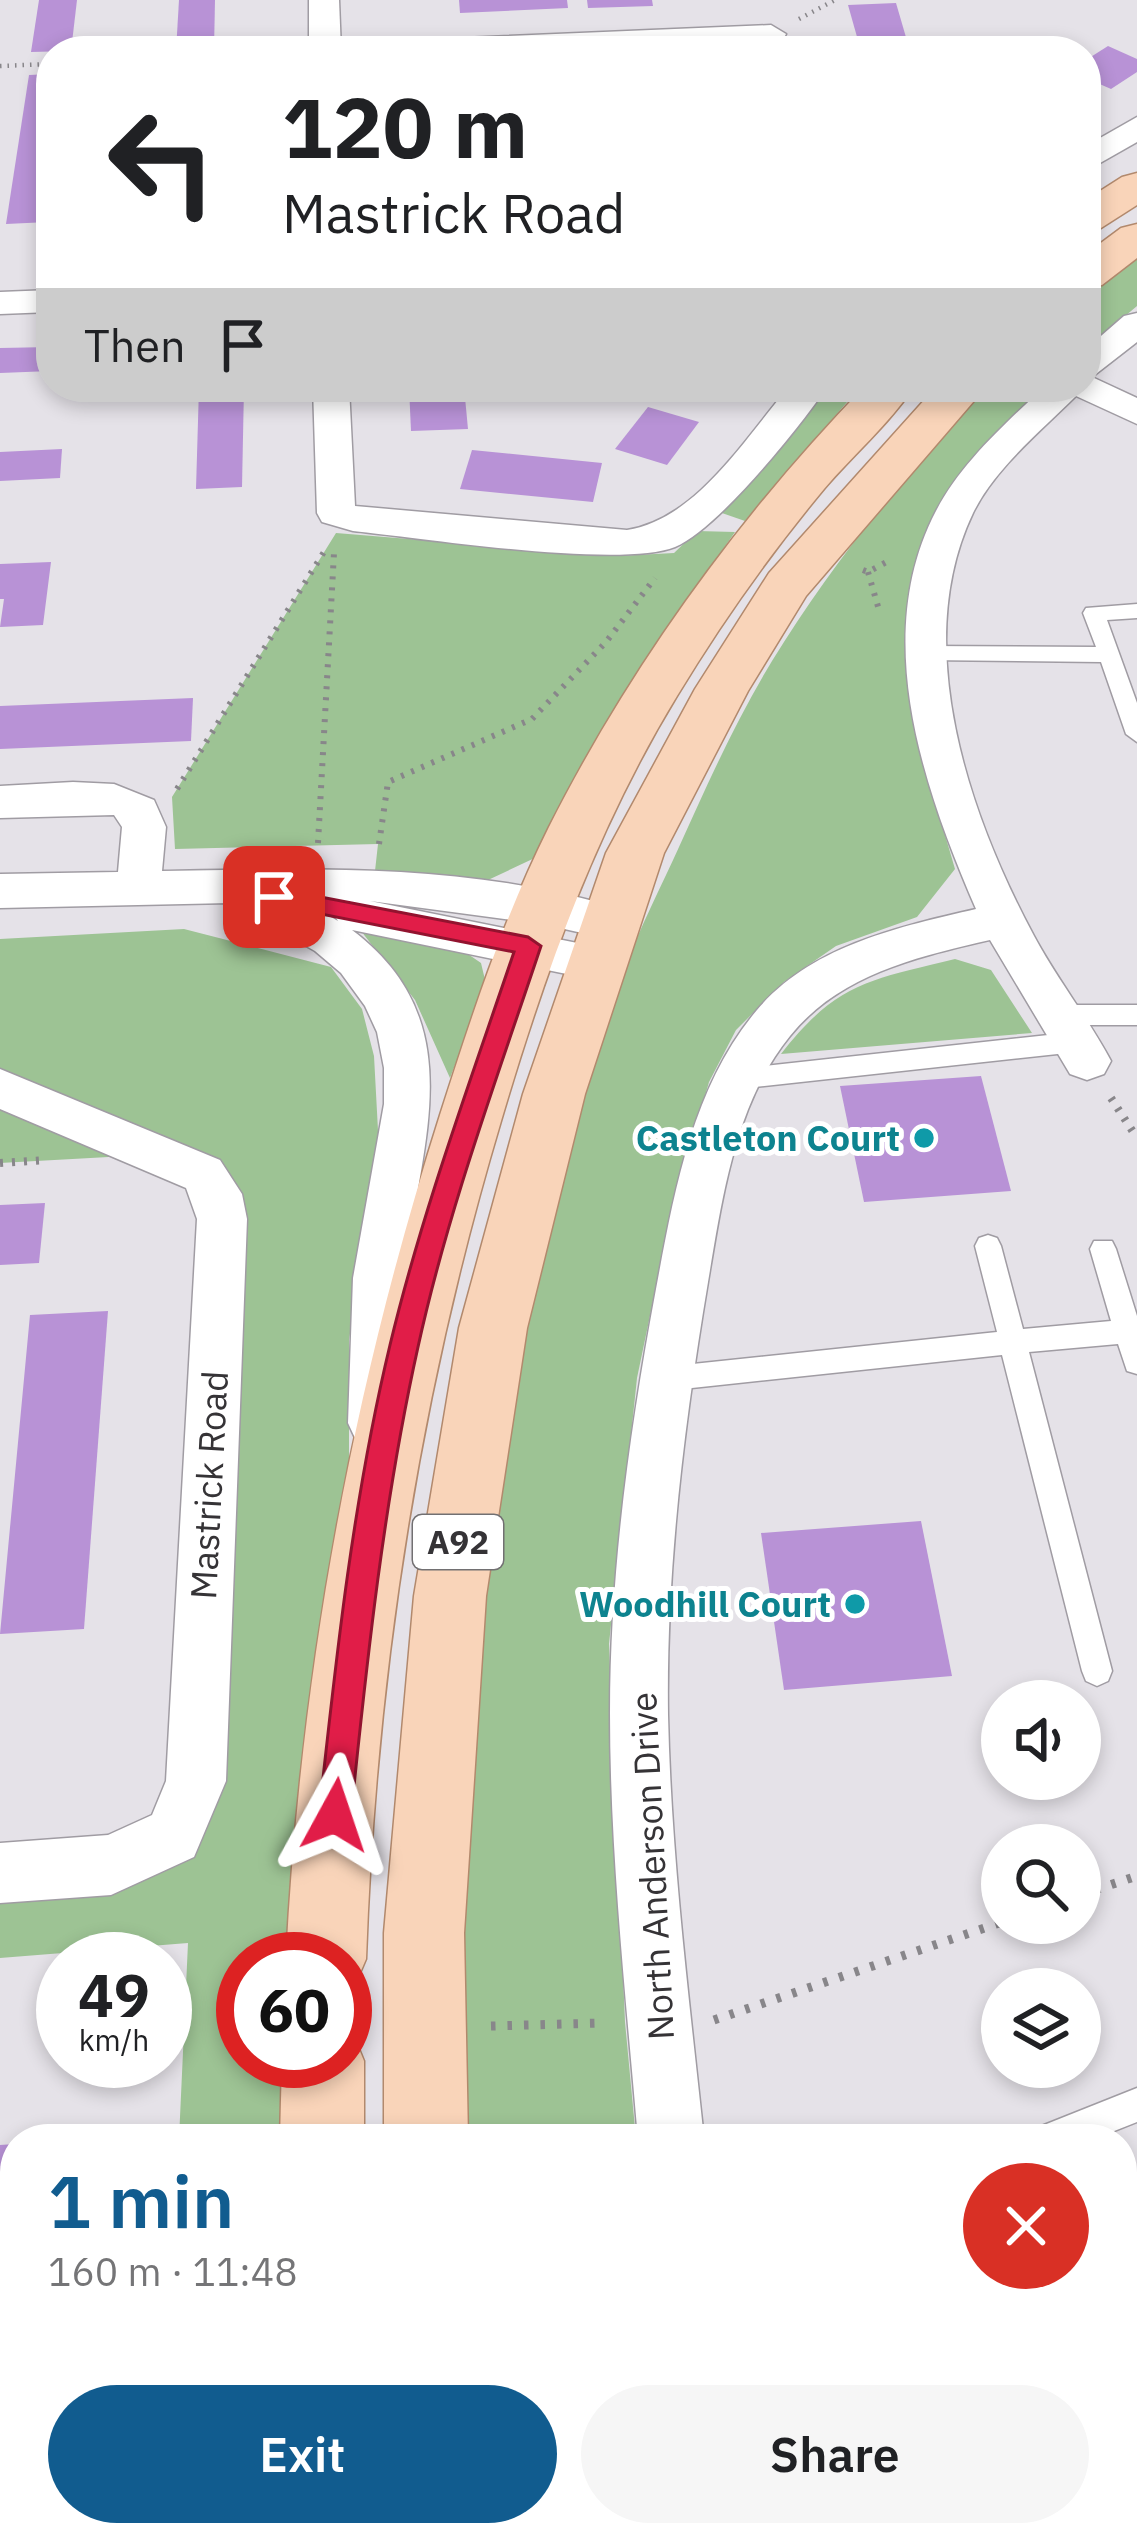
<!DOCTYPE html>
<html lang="en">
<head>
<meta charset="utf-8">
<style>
  body { margin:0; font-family:"IBM Plex Sans",sans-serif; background:#f6f6f6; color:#202124; height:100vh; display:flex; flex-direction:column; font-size:45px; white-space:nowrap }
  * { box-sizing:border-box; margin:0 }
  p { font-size:39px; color:#757577 }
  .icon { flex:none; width:66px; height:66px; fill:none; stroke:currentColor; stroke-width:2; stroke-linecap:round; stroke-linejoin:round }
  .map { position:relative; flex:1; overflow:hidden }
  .sheet { position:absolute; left:0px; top:2124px; width:1137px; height:423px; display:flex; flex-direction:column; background:#fff; border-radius:48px 48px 0 0; box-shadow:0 6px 18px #0003 }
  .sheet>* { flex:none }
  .top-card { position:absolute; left:36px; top:36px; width:1065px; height:366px; border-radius:48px; box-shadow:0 6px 18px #0003; background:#fff; color:#202124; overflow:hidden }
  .fabs { position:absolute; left:981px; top:1680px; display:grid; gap:24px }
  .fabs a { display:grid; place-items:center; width:120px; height:120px; border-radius:50%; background:#fff; box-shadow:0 6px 18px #0003; font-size:60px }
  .speed { position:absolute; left:36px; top:1932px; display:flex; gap:24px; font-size:60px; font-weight:700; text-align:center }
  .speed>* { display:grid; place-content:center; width:156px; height:156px; border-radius:50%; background:#fff; box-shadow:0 6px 18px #0003; line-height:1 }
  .speed small { font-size:30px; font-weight:400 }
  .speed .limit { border:18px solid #d22; background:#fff; color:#111 }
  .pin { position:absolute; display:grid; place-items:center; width:102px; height:102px; color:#fff; margin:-51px; border-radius:24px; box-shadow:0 6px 18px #0006 }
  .me { position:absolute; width:132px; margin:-66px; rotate:5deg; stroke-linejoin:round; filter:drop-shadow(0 0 9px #0008) }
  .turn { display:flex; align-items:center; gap:42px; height:252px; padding:0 48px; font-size:54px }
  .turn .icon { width:156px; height:156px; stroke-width:2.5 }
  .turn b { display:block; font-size:84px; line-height:102px }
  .then { display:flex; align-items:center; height:114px; padding:0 48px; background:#0003; gap:24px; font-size:45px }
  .round { display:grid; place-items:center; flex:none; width:126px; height:126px; border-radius:63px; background:#f6f6f6 }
  .summary { display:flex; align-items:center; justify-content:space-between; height:204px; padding:0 48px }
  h1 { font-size:72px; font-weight:600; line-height:90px; color:#115c8f }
  .primary-button { display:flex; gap:24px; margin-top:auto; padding:24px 48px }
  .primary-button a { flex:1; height:138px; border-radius:72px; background:#115c8f; color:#fff; font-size:48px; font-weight:600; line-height:138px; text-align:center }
  .primary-button a+a { background:#f6f6f6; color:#202124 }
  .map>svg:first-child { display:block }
  .green { fill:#9dc394 }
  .building { fill:#b892d6 }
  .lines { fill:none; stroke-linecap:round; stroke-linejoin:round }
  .lane-casing { stroke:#a09ca3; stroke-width:3 }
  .street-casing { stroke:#a09ca3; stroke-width:3 }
  .primary-casing { stroke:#b2896d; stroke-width:3 }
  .path-far3 { stroke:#88868a; stroke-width:4.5; stroke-dasharray:1.5 6; stroke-linecap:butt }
  .path-far2 { stroke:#88868a; stroke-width:6; stroke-dasharray:3 8; stroke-linecap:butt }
  .path-far1 { stroke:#88868a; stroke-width:8; stroke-dasharray:3 9; stroke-linecap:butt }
  .path { stroke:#88868a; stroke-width:9; stroke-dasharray:4.5 12; stroke-linecap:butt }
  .lane { fill:#fff; fill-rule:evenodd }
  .street { fill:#fff; fill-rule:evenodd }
  .primary { fill:#f9d4b9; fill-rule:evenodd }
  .route { fill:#e11d48; stroke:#92132f; stroke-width:3 }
  .culture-dot { fill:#0f9aa8; stroke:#fff; stroke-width:4.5 }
  .labels { text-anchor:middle; stroke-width:10; stroke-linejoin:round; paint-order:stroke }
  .shield { fill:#fff; stroke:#727072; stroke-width:3 }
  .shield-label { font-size:33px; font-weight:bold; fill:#353336 }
  .culture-label { font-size:36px; font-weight:bold; fill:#0d838f; stroke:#fff; text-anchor:end }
  .street-label { font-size:36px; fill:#353336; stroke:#fff }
</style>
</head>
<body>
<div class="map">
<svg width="1137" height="2545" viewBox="0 0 1137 2545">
  <rect width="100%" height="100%" fill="#e5e2e8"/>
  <g class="green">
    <path d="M1137,257V306L1086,349V296Z"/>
    <path d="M828,387H860L745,521L719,512Z"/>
    <path d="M987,387H1045L945,496L911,672L914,729L955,869L917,917L836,946L784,982L736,1030L709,1082L670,1220L637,1378L609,1644L625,2022L636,2139H463C444,1761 495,1324 625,968C640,927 661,887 679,847C707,785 736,720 772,661C833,562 907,471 987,387Z"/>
    <path d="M697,531L735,532L645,662L539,856L488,880L375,871L378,844L175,849L172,797L336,533L617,556L674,553Z"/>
    <path d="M184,929L331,967L362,1009L374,1056L379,1149L349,1340V1472L289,1959H243V2061H286L285,2139H179L188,1943L0,1958V1873L173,1836L222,1219L163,1154L0,1163V939Z"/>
    <path d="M361,931L462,950L481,963L486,984L450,1078L415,1000Z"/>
    <path d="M955,959L991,970L1032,1033L781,1054C837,982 870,980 955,959Z"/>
    <rect x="161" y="2532" width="119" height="13"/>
    <path d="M529,2532H672L673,2545H529Z"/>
  </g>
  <g class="building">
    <path d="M39,0H77L71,51L31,52Z"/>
    <path d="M179,0H215L214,50L176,51Z"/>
    <path d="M459,0H567L568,8L460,13Z"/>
    <path d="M587,0H652L653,6L588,8Z"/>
    <path d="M896,3L910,51H861L848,5Z"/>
    <path d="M1108,46L1137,59V72L1111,89L1086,78V60Z"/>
    <path d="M51,74L48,222L6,224L29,75Z"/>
    <path d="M51,347V371L0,373V348Z"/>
    <path d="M199,387H244L242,487L196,489Z"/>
    <path d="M409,387H464L468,429L411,431Z"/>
    <path d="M669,387H724L714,401Z"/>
    <path d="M648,407L699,422L667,465L615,449Z"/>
    <path d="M62,449L60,478L0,481V452Z"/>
    <path d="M472,450L602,463L593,502L460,489Z"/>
    <path d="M51,562L43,625L0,627L4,599H0V564Z"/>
    <path d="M193,698L191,741L0,749V706Z"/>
    <path d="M981,1076L1011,1191L864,1202L840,1086Z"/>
    <path d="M45,1203L39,1263L0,1265V1205Z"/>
    <path d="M108,1311L84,1629L0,1634L30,1315Z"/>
    <path d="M921,1521L952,1676L784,1690L761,1533Z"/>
    <path d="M15,2144V2532H56L55,2545H0V2145Z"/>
    <path d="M1137,2171V2362L1122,2369V2177Z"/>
  </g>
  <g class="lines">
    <g class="lane-casing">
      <g id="lane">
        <path d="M1137,604V618L1107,620L1137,703V742L1126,734L1101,662L926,660L915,653L926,646L1096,647L1083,613L1086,608Z"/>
        <path d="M1059,1005H1137V1025H1059L1047,1015Z"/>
        <path d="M1076,1032L1089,1042L1076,1052L736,1089L723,1079L736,1069Z"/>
        <path d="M988,1235L997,1238L1001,1246L1023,1329L1111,1321L1090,1249L1094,1241H1112L1116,1249L1137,1316V1374L1127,1371L1118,1344L1029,1352L1112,1671L1108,1681L1097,1686L1086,1681L1082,1671L1002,1355L664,1391L654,1388L650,1379L654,1370L664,1367L997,1332L975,1246L979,1238Z"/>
        <path d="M1137,2088V2122L1094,2139H1034L1039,2127Z"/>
      </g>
    </g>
    <g class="street-casing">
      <g id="street">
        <path d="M309,0H339L341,51H309Z"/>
        <path d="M771,25L786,34L782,41L588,51H352L368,42Z"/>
        <path d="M1137,117V142L1086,171V146Z"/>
        <path d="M51,290V312L0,314V292Z"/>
        <path d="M1137,313V342L1092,377L1137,398V424L1076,396C1041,431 995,468 973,513C910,645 969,815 1034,936C1057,979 1088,1018 1111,1061L1104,1074L1087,1080L1070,1074L990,940C917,957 840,974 790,1036C735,1103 722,1199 708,1282C684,1425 666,1570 668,1715C671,1857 689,1998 704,2139H638C626,1997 610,1855 610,1713C610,1570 630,1429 656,1289C674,1193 692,1087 757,1010C811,946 898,927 976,909C924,789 870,637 936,511C961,463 1005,424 1044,387H1086V349L1124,316Z"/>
        <path d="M313,387H349L355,506L627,530C697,519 745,438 789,387H827C800,427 718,529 675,547C620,569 422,538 353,531L322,522L317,513Z"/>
        <path d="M73,782L114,784L154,800L166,827L162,871C317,868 475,863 625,910L632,922L625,934L609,939L542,924L370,901L612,950L619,962L612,974L596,980L352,930C470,1019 423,1136 407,1256C399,1311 400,1367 402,1423L394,1440L375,1447L356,1440L348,1423L353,1278L384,1104V1068L377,1032L365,1006L341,973L315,951L230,903L0,908V874L118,872L122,827L114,815L0,818V786ZM347,901L334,915L338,921L304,902Z"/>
        <path d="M0,1069L220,1160L242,1194L247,1219L226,1781L194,1857L111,1895L0,1903V1843L108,1835L152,1815L166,1781L197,1219L186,1188L0,1109Z"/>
        <path d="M673,2532H745L747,2545H675Z"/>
      </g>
    </g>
    <g class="primary-casing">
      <g id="primary">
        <path d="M1137,173V205L1101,228L1086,232V200L1122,177Z"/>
        <path d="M1137,224V258L1102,285L1086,288V254L1121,228Z"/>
        <path d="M864,387H914C889,424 853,455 824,489C770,554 721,623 677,696C596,829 545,972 501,1121C419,1395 376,1673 366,1959L354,1987L345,1991V1959H286C301,1670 352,1391 440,1115C471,1018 503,919 549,827C631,665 738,518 864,387Z"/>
        <path d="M936,387H986L806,596L748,691L664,853L585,1094L527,1328L486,1596L464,1933L468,2139H384V1933L414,1596L459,1328L523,1094L606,853L695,689L769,573Z"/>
        <path d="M345,2029L352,2032L364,2061V2139H280L282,2061H345Z"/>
        <rect x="274" y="2532" width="92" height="13"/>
        <rect x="391" y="2532" width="92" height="13"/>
      </g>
    </g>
    <g class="path-far3">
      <path d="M799,19L835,0"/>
      <path d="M0,66L51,64"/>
    </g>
    <g class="path-far2">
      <path d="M863,570L868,572L892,559"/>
      <path d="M868,572L879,610"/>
      <path d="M177,789L327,547"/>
      <path d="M318,843L334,553"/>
      <path d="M379,844L388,782L532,719L606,642L655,578"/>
    </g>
    <g class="path-far1">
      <path d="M1111,1098L1137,1138"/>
      <path d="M0,1163L46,1160"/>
    </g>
    <g class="path">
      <path d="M1080,1895L1137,1876"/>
      <path d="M714,2020L1002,1922"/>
      <path d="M491,2026L602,2023"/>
    </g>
    <use href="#lane" class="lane"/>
    <use href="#street" class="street"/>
    <use href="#primary" class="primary"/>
  </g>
  <path class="route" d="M274,888L528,937L541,946C497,1078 448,1210 418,1347C384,1500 367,1659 351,1815L346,1827L335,1831L323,1827L319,1815C336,1658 353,1499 390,1345C422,1212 470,1082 514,952L265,903L262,897Z"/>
  <g class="culture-dot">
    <circle cx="924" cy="1138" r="12"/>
    <circle cx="855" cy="1604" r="12"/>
  </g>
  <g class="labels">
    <rect class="shield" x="413" y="1515" width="90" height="54" rx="9"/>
    <g class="shield-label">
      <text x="458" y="1554">A92</text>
    </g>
    <g class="culture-label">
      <text x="900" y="1151">Castleton Court</text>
      <text x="831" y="1617">Woodhill Court</text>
    </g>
    <g class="street-label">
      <text transform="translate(209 1485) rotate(-87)" y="13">Mastrick Road</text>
      <text transform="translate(652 1866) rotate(-93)" y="13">North Anderson Drive</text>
    </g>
  </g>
</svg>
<div class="fabs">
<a><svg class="icon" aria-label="sound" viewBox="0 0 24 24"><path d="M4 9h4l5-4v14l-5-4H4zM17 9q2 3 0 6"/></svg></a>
<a><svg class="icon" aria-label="search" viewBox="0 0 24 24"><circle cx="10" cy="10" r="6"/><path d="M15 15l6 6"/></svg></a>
<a><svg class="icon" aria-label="layers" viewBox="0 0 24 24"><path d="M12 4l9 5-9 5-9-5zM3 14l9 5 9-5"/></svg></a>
</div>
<div class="speed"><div>49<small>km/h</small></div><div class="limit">60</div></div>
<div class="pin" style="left:274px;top:897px;background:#d93025"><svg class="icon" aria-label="arrive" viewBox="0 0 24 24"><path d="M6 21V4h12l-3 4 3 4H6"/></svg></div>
<svg class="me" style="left:335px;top:1815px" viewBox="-20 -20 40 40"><path d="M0-17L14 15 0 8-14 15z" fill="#e11d48" stroke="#fff" stroke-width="4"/></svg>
<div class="top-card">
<div class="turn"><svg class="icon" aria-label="left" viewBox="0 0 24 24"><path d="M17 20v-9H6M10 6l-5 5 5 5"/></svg><div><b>120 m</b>Mastrick Road</div></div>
<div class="then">Then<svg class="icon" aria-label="arrive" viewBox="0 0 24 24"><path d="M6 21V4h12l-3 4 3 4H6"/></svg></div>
</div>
<section class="sheet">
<div class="summary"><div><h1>1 min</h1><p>160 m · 11:48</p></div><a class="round" style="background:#d93025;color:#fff"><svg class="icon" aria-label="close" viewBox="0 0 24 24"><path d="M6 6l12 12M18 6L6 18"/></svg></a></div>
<div class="primary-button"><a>Exit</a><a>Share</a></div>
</section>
</div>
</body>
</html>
